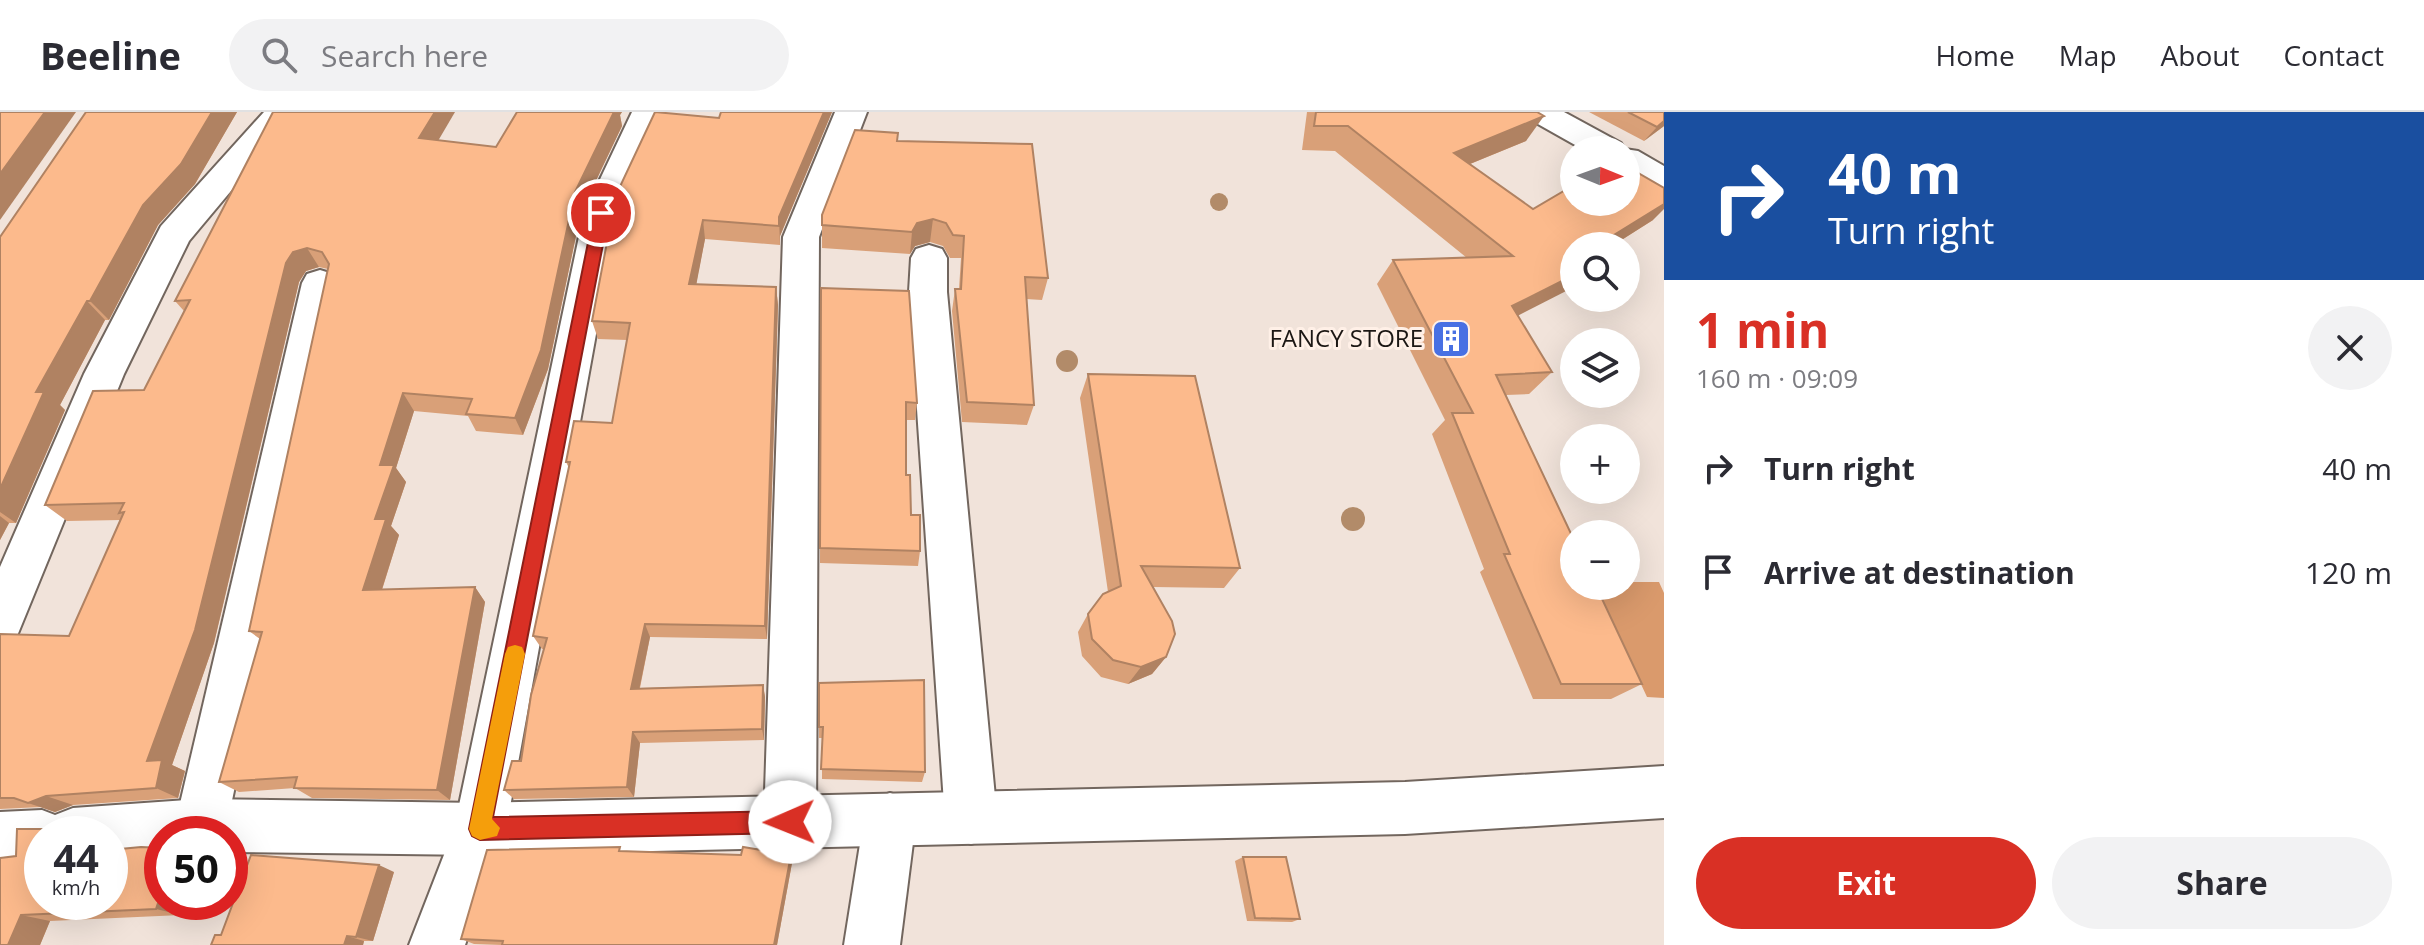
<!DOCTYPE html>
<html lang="en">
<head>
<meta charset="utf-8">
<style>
  body { margin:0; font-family:"Open Sans",sans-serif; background:#f2f2f3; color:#2b2b33; height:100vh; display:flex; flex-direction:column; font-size:30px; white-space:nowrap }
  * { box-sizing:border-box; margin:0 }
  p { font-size:26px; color:#7c7c81 }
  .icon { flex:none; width:44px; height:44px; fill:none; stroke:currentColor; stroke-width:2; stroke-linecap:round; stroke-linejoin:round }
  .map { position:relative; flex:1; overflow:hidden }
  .panel { display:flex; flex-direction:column; background:#fff; width:760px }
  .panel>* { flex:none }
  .guide { background:#1a4fa0; color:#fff; overflow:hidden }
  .needle { width:52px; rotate:91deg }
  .buttons { position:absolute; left:1560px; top:24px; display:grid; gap:16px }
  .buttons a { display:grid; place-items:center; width:80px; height:80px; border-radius:50%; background:#fff; box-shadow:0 8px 32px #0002; font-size:40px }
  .speed { position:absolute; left:24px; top:704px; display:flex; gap:16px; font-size:40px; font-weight:700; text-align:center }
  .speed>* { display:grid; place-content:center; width:104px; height:104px; border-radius:50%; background:#fff; box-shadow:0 8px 32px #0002; line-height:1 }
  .speed small { font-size:20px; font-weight:400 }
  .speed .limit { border:12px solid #d22; background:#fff; color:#111 }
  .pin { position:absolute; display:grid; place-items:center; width:68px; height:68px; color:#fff; margin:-34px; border:4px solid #fff; border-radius:50%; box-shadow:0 2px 8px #0007 }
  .me { position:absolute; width:88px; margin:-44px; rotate:269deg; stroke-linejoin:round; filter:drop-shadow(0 0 6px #0008) }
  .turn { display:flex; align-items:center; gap:28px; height:168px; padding:0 32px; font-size:36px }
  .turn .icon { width:104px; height:104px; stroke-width:2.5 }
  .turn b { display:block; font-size:56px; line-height:68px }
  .round { display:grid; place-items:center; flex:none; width:84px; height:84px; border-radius:42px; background:#f2f2f3 }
  .headline { display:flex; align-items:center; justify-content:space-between; height:136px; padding:0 32px }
  h1 { font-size:48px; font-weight:700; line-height:60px; color:#d93025 }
  .action { display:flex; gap:16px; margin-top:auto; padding:16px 32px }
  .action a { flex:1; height:92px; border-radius:48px; background:#d93025; color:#fff; font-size:32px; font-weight:700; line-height:92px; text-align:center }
  .action a+a { background:#f2f2f3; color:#2b2b33 }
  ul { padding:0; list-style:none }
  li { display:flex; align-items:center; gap:24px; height:104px; padding:0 32px }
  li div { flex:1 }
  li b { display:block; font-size:30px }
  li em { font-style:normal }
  header { display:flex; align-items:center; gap:48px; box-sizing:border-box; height:112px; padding:0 40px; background:#fff; border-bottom:2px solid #e1e1e2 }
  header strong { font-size:38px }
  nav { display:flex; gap:44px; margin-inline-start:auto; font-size:28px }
  .search { width:560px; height:72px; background:#f2f2f3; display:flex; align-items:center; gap:20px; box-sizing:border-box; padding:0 28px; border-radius:44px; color:#7c7c81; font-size:30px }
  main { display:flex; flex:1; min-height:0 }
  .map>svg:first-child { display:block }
  .water { fill:#da9a6c }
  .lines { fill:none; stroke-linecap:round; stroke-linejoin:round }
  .minor-casing { stroke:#72665e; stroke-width:4 }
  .major-casing { stroke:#72665e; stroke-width:4 }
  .minor { fill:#fff; fill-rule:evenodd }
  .major { fill:#fff; fill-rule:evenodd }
  .tree { fill:#b28b69 }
  .wall { fill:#d9a078 }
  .shaded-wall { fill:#b08262 }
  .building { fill:#fcba8c; stroke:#b08262; stroke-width:2 }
  .route { fill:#d93025; stroke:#8d1f18; stroke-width:2 }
  .slow { fill:#f59e0b }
  .labels { text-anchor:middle; stroke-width:6; stroke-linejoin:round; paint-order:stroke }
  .poi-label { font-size:24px; fill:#1c1714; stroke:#fff0e7; text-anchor:end }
</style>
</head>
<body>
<header>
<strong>Beeline</strong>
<div class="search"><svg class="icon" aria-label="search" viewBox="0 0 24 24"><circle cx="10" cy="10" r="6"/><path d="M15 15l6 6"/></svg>Search here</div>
<nav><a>Home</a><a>Map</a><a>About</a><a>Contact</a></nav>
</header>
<main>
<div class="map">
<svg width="1664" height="833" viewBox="0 0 1664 833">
  <rect width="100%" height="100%" fill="#f1e3da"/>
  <path class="water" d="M1626,470H1659L1664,481V586L1647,585L1595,474H1626Z"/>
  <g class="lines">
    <g class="minor-casing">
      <g id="minor">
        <path d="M264,0H297L189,129L124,262L17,524L0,530V455L84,262L161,114Z"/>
        <path d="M632,0H664L618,101L506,717L465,833H409L454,717L584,101Z"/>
        <path d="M835,0H867L819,125L816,710L809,729L790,736L771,729L764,710L783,125Z"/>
        <path d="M929,133L942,137L947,146V180L997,706L990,725L971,732L952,725L945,706L909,180L911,146L916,137Z"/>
        <path d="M320,158L333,162L338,171L227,713L224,722H178L175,713L302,171L307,162Z"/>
        <path d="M890,681L909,688L916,707L900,833H844L864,707L871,688Z"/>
      </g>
    </g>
    <g class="major-casing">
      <g id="major">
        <path d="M1524,0H1564L1621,31L1625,37L1638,39L1664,54V79L1626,61V38H1584L1529,7Z"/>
        <path d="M1664,654V706L1405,722L480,743L230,740V722H162V742L110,746V722H42V750L0,754V700L42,698L55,703L73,696L201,687L480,691L1405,670Z"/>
      </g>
    </g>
    <use href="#minor" class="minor"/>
    <use href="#major" class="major"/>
  </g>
  <g class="tree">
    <circle cx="1219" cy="90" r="9"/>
    <circle cx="1067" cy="249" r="11"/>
    <circle cx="1353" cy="407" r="12"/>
  </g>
  <g class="wall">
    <path d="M86,0H237L195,72L158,113L109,208H105L60,293L65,298L16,411H9L0,428V125Z"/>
    <path d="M517,0H622L620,3L622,14L581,100L548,257L523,323L476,319L468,304L414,299L396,356L406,370L391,414L399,423L382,478L475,475L485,490L450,688L312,686L295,676L239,680L219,670L260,527L249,519L328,157L319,155L306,159L299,170L214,531L172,653L185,659L178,686L73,693L55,700L41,695L0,697V522L69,524L121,408L67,409L45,393L144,278L184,199L175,189L438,28L496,35Z"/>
    <path d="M721,0H832L780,124V133L705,127L696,172L776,175L778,193L767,527L650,525L640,576L763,573L765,585L764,628L640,631L634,685L514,687L504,678L521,649L544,537H542L533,524L569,356L566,350L612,311L627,228L598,227L592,209L719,6Z"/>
    <path d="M1307,0H1537L1526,29L1470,52L1533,97L1653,108L1612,134H1574L1518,204L1552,260L1529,282L1506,283L1642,572L1611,587H1533L1480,460L1484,457L1432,322L1445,308L1377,172L1393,148L1467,146L1335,39L1302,38Z"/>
    <path d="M1589,0H1664V14L1644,29Z"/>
    <path d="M898,29L1048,166L1042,188L1026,187L1034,293L1027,313L962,310L952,199L955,177H959L961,146H950L943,134L930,130L915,134L910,142L822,136V103Z"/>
    <path d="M821,176L917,291L915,308H906V363L911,403L920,439L918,454L820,451Z"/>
    <path d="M1088,262L1240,456L1224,476L1153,475L1166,545L1152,562L1128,572L1101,565L1082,544L1078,520L1088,502L1108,480L1080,286Z"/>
    <path d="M819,571L925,660L922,670L822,667V626H819Z"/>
    <path d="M17,717H61L78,722H42V790H110V738L141,735L162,736V790H185L181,803L50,809L40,833H0V746L16,744Z"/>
    <path d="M623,739L741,743H791L792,751L777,833H502L474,832L461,827Z"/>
    <path d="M1243,745L1300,807L1292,810L1247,809L1235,749Z"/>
    <path d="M394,760L373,829H364L363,833H211L221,823Z"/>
  </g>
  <g class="shaded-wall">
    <path d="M45,0H76L0,108V62Z"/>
    <path d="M212,0H237L195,72L158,113L109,208L90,189L143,93Z"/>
    <path d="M435,0H455L428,46L419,26Z"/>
    <path d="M610,0H622L620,3L622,14L581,100L548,257L523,323L515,306L575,80Z"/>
    <path d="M824,0H832L780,124V133L779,105Z"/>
    <path d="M1544,4L1526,29L1438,65L1454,41Z"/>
    <path d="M1664,9V14L1644,29L1657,15Z"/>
    <path d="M1664,92V97L1653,108L1612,134H1596Z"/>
    <path d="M933,107L930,130L915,134L910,142L912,120L917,111Z"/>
    <path d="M703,108L705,127L693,190L689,172Z"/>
    <path d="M307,136L319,155L306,159L299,170L214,531L172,653L185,659L178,686L156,676L147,649L286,151L293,140Z"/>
    <path d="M1574,163V175L1492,217L1512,194Z"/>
    <path d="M776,175L778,193L767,527L765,514Z"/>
    <path d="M87,189L105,208L60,293L65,298L16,411L0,400V377L36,280Z"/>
    <path d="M403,281L414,299L396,356L406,370L391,414L399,423L377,493L363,478L375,407L380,353Z"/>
    <path d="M0,404L9,411L0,428Z"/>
    <path d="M475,475L485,490L450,688L437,678Z"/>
    <path d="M645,512L650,525L637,588L631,577Z"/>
    <path d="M1166,545L1152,562L1128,572L1141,555Z"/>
    <path d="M763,573L765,585L764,628L762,617Z"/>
    <path d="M633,620L640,631L634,685L627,675Z"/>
    <path d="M46,684L73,693L55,700L28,691Z"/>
    <path d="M61,717L78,722H61Z"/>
    <path d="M791,743L792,751L777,833H774Z"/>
    <path d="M379,753L394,760L373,829L356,825Z"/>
    <path d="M162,779V790H185L181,803L156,797Z"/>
    <path d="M21,803L50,809L40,833H8Z"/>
    <path d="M347,824L364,829L363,833H344Z"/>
  </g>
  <g class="building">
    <path d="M0,0H45L0,62Z"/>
    <path d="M86,0H212L181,52L143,93L90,189H87L36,280H44L0,377V125Z"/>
    <path d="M273,0H435L419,26L496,35L517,0H614L575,80L541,238L515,306L466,302L472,287L403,281L380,353H394L375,407H386L363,478L475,475L437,678L294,676L297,665L219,670L262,520L249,519L329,152L322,140L307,136L293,140L286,151L195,518L147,649L162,648L156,676L46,684L28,691L14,686H0V522L69,524L124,400L119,401L124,391L45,393L93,279L144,278L190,188L175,189Z"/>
    <path d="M655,0L719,6L721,0H824L779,105V114L703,108L689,172L776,175L765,514L645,512L631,577L763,573L762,617L633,620L627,675L504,678L512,649H521L531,583L547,526L533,524L570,350H566L574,309L612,311L630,211L592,209L616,83Z"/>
    <path d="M1316,0H1537L1544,4L1454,41L1533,97L1574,73V90H1626V54L1664,76V92L1596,134H1574V163L1512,194L1552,260L1496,263L1574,428V474H1596L1642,572H1561L1504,442H1510L1452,301H1473L1393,148L1513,144L1348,14H1314Z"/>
    <path d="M1628,0H1664V9L1657,15Z"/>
    <path d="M855,18L898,21L897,29L1032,32L1048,166L1025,165L1034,293L967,290L955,177H961L964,124L953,123L946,111L933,107L917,111L912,120L822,113V103Z"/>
    <path d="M821,176L909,179L917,291L906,290V363H910L911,403H920V439L820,436Z"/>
    <path d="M1088,262L1195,264L1240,456L1141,454L1172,509L1175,522L1166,545L1141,555L1113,548L1092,527L1088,502L1103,482L1121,474Z"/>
    <path d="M924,568L925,660L821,657L823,615H819V571Z"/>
    <path d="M17,717H61V722H42V790H110V738L141,735L162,736V779L156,797L21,803L8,833H0V746L16,744Z"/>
    <path d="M620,735L619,739L741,743L743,735L791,743L774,833H502L503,829L461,827L487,738Z"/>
    <path d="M251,743L379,753L356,825L347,824L344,833H211L215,823H221Z"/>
    <path d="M1243,745H1286L1300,807L1255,806Z"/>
  </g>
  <path class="route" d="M601,96L609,101L493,705L790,699L797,702L800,710L797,717L790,721L480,728L472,724L469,717L594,101Z"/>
  <path class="slow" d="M515,533L522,535L525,542L492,707L500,716L497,724L480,728L472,724L469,717L505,542L508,535Z"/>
  <defs>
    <g id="building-square" transform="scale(2)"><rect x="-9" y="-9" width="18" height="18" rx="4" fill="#4870e3" stroke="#fff0e7"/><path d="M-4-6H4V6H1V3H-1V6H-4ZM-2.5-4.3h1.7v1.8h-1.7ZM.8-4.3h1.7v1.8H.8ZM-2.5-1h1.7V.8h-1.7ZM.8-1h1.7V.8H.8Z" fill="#fff"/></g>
  </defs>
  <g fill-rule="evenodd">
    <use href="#building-square" x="1451" y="227"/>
  </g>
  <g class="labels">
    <g class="poi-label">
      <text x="1423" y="235">FANCY STORE</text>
    </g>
  </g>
</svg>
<div class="buttons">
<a><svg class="needle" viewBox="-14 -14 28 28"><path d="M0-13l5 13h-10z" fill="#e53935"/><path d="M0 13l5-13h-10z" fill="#7c7c81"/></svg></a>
<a><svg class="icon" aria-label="search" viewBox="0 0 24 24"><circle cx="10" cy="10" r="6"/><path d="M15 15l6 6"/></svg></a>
<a><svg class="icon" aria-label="layers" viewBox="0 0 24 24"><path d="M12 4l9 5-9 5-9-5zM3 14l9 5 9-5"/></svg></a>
<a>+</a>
<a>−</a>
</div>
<div class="speed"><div>44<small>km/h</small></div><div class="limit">50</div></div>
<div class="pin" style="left:601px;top:101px;background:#d93025"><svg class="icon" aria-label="arrive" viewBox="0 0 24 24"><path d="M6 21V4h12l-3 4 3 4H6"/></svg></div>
<svg class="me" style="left:790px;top:710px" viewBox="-20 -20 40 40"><circle r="19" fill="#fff"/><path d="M0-13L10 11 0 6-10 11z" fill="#d93025"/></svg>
</div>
<section class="panel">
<div class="guide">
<div class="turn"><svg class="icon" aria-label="right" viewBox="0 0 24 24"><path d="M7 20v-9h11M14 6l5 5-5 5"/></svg><div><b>40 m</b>Turn right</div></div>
</div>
<div class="headline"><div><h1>1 min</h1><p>160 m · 09:09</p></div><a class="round"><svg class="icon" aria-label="close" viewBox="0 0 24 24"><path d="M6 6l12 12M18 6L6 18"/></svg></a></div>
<ul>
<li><svg class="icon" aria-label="right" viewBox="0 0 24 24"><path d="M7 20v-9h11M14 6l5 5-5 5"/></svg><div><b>Turn right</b></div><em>40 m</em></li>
<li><svg class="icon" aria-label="arrive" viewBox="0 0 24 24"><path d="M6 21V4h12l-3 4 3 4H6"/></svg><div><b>Arrive at destination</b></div><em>120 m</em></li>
</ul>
<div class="action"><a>Exit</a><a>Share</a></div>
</section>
</main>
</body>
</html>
